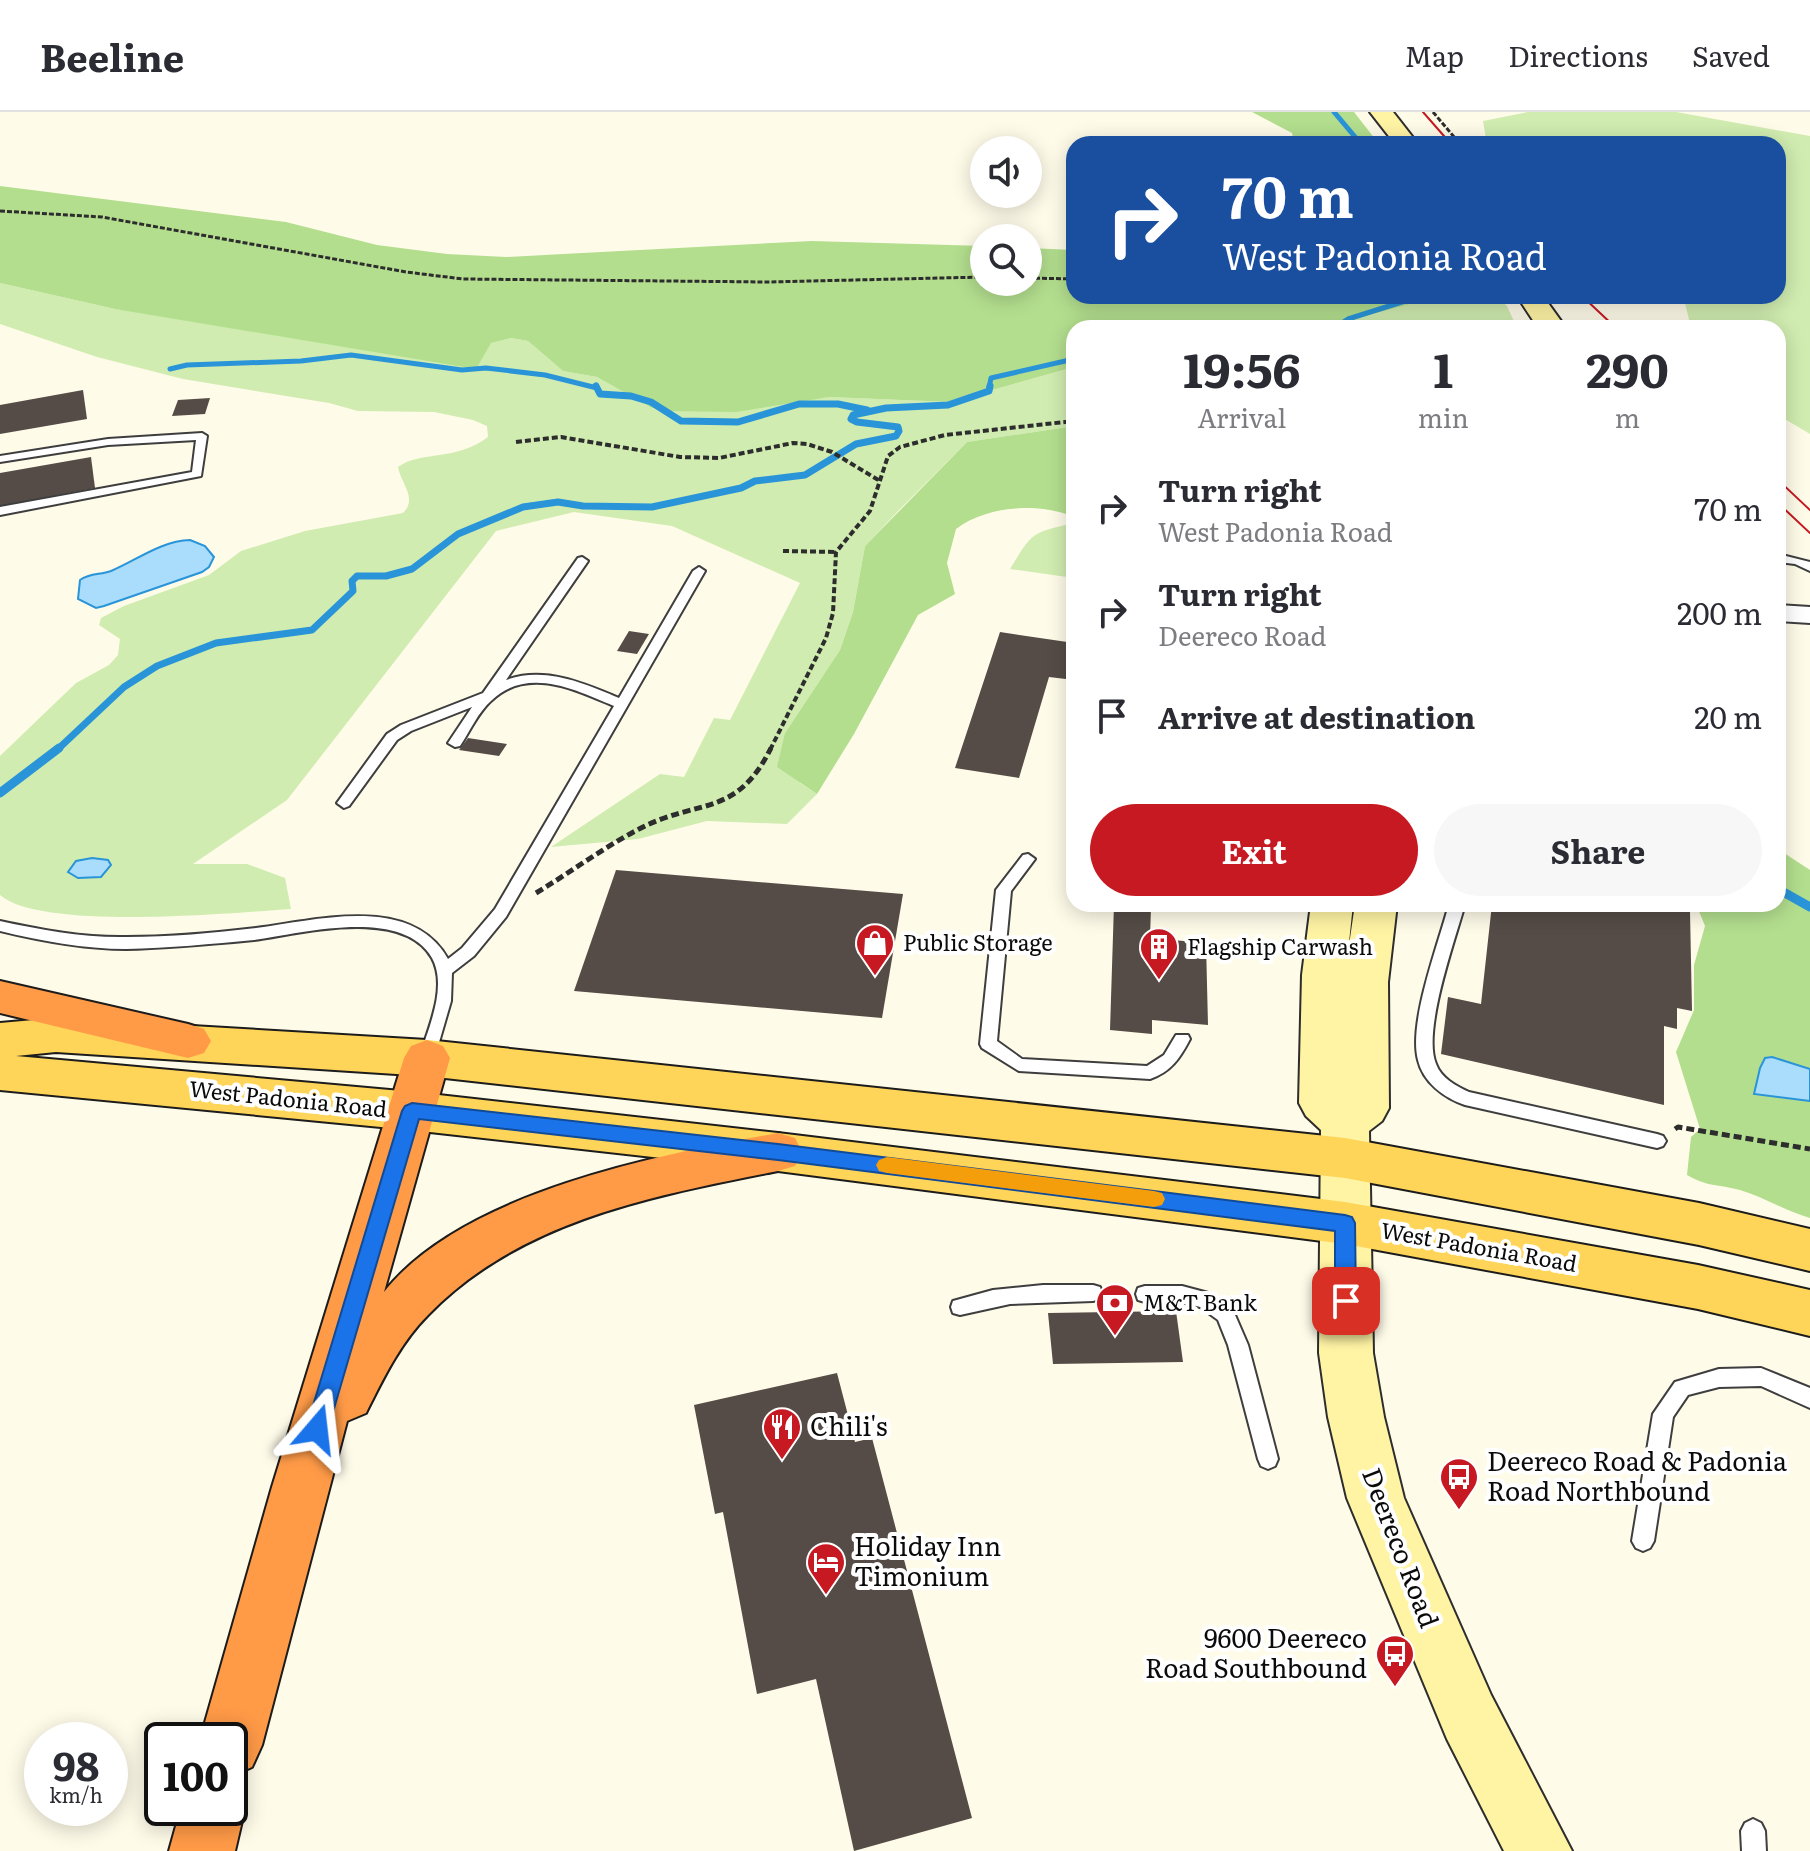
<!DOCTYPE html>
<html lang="en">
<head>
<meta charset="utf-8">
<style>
  body { margin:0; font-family:Literata,serif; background:#f7f7f7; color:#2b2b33; height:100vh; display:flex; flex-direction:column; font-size:30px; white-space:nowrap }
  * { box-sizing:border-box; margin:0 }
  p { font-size:26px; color:#7c7c81 }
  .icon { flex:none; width:44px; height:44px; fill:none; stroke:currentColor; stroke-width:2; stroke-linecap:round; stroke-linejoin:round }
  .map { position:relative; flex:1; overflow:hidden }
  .side { position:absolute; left:1066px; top:208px; width:720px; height:592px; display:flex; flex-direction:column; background:#fff; border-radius:24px; box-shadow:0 4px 20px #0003 }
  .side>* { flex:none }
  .hud { position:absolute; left:1066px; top:24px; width:720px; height:168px; border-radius:24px; box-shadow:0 4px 20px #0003; background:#1a4fa0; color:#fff; overflow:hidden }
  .fabs { position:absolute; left:970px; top:24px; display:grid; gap:16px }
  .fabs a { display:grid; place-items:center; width:72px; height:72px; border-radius:50%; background:#fff; box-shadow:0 4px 20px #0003; font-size:40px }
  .speed { position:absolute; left:24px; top:1610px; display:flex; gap:16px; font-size:40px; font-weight:700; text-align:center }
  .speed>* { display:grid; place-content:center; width:104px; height:104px; border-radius:50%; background:#fff; box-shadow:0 4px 20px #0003; line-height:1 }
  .speed small { font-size:20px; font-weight:400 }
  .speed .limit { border:4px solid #111; border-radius:12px; background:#fff; color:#111 }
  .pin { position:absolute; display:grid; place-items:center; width:68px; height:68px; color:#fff; margin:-34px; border-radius:16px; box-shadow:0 4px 12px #0006 }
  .me { position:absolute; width:88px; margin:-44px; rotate:17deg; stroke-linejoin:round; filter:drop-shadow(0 0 6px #0008) }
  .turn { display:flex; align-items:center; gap:28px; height:168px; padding:0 24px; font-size:36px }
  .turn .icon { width:104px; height:104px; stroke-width:2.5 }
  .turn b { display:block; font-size:56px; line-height:68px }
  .eta { display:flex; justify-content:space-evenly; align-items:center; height:136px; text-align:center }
  .eta b { font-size:48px; font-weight:700; line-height:56px }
  .cta { display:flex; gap:16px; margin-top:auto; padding:16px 24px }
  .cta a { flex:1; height:92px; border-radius:48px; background:#c61922; color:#fff; font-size:32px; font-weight:700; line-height:92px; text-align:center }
  .cta a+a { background:#f7f7f7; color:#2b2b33 }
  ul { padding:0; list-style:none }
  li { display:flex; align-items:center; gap:24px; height:104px; padding:0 24px }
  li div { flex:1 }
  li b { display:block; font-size:30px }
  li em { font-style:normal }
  header { display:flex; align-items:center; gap:48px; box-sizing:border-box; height:112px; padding:0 40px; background:#fff; border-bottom:2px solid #e1e1e2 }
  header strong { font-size:38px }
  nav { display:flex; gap:44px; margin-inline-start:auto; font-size:28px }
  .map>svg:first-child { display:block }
  .green { fill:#d0ecb0 }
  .forest { fill:#b3de8e }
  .water { fill:#a9ddfb; stroke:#2a94d8; stroke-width:2 }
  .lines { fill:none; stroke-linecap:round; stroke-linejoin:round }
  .stream-far2 { stroke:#2a94d8; stroke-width:5 }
  .stream-far1 { stroke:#2a94d8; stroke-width:7 }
  .stream { stroke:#2a94d8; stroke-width:9 }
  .building { fill:#554c47 }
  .service-casing { stroke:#3e3e3e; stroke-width:4 }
  .minor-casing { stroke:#3e3e3e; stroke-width:4 }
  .secondary-casing { stroke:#2d2d2d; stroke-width:4 }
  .primary-casing { stroke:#1c1c1c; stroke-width:4 }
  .motorway-casing { stroke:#1c1c1c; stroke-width:4 }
  .path-far2 { stroke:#2d2d2d; stroke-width:3; stroke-dasharray:5 2; stroke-linecap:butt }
  .path-far1 { stroke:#2d2d2d; stroke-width:4; stroke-dasharray:6 3; stroke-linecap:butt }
  .path { stroke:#2d2d2d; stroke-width:5; stroke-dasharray:8 4; stroke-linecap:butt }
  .service { fill:#fff; fill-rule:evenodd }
  .minor { fill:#fff; fill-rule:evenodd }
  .secondary { fill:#fff4a4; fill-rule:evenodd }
  .primary { fill:#ffd559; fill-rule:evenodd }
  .motorway { fill:#ff9a47; fill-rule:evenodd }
  .tram { stroke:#c61922; stroke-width:2 }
  .route { fill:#1a73e8; stroke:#114b97; stroke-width:2 }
  .slow { fill:#f59e0b }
  .labels { text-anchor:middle; stroke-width:8; stroke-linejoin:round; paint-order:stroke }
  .poi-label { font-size:22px; fill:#0b0b0b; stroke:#fff; text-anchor:start }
  .street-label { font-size:22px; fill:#0b0b0b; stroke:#fff }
  .near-poi-label { font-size:26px; fill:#0b0b0b; stroke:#fff; text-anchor:start }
  .near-street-label { font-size:26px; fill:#0b0b0b; stroke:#fff }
</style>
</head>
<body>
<header>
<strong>Beeline</strong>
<nav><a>Map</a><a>Directions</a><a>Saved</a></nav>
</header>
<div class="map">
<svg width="1810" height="1739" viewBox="0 0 1810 1739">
  <rect width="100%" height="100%" fill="#fffbe9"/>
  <g class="green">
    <path d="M1528,0H1676L1810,24V322L1778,303V216H1691L1684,187L1680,184H1778V32H1492L1486,27L1483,9Z"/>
    <path d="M0,171L115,197L490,231L511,226L528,229L563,259L597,265L650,295L829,285L950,290L1074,255V314L967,330L901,396L865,434L853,500L840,538L785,621L800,671L817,682L787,712L707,709L638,727L551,735L660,662L684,665L714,606L730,608L800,471L672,414L574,400L496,419L287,688L193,752H247L285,766L291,797C234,801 41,819 0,783V644L76,571L109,553L118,543L120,527L99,513L101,506L124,494L209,463L241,439L305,419L403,401C418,386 401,372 398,355C422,338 455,350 488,325L487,314L473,308L434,300L358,299L329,291L183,267L97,245L0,212Z"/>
    <path d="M1440,184H1497L1507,194L1517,216H1297L1355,207Z"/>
    <path d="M1074,411V466L1010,457C1033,419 1032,421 1074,411Z"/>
  </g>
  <g class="forest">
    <path d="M1252,0H1354L1379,32H1287L1293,26L1292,21Z"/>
    <path d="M0,74L286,110L377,133L447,142L506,145L812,129L984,134V170H1028V136L1074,138V184H1440L1355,207L1297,216H1074V255L950,290L829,285L736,300L666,299L650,295L597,265L563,259L528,229L511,226L491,231L476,257L115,197L0,171Z"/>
    <path d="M1074,314V405C1038,390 987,394 956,417L947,451L955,482L918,503L854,622L817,682L777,655L785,621L840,538L853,500L865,434L967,330Z"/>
    <path d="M1778,737L1810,758V957L1783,948L1780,986L1810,989V1106C1785,1099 1764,1085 1740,1078C1718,1072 1707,1075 1687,1063L1691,1025L1700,1017L1676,940L1694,898V853L1705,814L1696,792H1778Z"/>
  </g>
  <g class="water">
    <path d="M190,428L205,434L214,445L209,455L202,460L104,494L96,496L78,487L80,468C90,461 100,463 111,459C137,448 161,429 190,428Z"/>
    <path d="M92,746L108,748L111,753L101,765L78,766L68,760L76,749Z"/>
    <path d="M1772,945L1810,957V989L1754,982L1760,956L1765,946Z"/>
  </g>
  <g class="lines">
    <g class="stream-far2">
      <path d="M1334,0L1361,32"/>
      <path d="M1334,216L1348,207L1421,184"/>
      <path d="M170,257L187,253L301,249L351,243L462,258L486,256L545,263L597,276"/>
      <path d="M989,276L991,266L1074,247"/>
    </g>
    <g class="stream-far1">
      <path d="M596,274L600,282L631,284L651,290L681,309L738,310L799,292H838L867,298"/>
      <path d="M57,638L124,575L157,554L216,531L312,518L353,479L352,469L357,464H386L412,457L458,422L523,395L558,390L583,394L652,395L741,376L755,369L805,363L856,332L896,324L899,319L898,315L857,310L851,307L853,303L886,296L948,293L989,279L990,274"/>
    </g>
    <g class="stream">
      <path d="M0,681L59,636"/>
      <path d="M1778,777L1810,795"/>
    </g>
  </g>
  <g class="building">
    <path d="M83,278L87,307L0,322V293Z"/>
    <path d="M210,286L205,302L172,304L178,288Z"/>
    <path d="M91,345L95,376L0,394V361Z"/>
    <path d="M629,519L649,522L637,542L617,539Z"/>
    <path d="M1000,520L1074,531V568L1049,565L1019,666L955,656Z"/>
    <path d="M468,626L507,632L499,644L459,638Z"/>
    <path d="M616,758L903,782L882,906L574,879Z"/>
    <path d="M1114,792L1151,795L1150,826L1206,831L1208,913L1152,908V922L1110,918Z"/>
    <path d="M1492,792H1675V796L1690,799L1692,899L1677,896V917L1664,914V993L1441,942L1448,885L1481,892Z"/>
    <path d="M1176,1199L1183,1250L1053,1252L1048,1201Z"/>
    <path d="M837,1261L855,1330L872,1326L972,1706L854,1739L816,1567L757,1582L723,1400L715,1402L694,1293Z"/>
  </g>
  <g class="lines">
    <g class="service-casing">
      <g id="service">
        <path d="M202,321L207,324L201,364L0,403V395L192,360L196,328L108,333L0,350V344L108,327Z"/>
        <path d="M1778,442L1810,450V459L1795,452L1778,450Z"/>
        <path d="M582,445L588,449L506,568C544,554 584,571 619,586L693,459L699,455L705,459L506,805L474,844L452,861L451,889L433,951H421L419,946C428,917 448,875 432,846C402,794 300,822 254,828C212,832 169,836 126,837C84,837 41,829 0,819V809C42,818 84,826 127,825C170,825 213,821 256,816C315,809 411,781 448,847L462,836L495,797L614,594C576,578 528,554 492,588C478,600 470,619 460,634L455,635L448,631L472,595L411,619L397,628L349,694L344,696L337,691L387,622L401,613L483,581L578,446Z"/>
        <path d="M1028,742L1035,747L1011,779L997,929L1022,947L1147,954L1164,943L1176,923H1188L1190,927C1180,946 1171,960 1150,967L1019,959L982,936L980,932L996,778L1023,743Z"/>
        <path d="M1449,792H1465C1455,828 1422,919 1436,952C1441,966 1456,974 1469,980L1657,1022L1663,1024L1666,1029L1663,1034L1657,1036L1465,993C1444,986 1423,970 1418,948C1408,910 1439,831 1449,792Z"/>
        <path d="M1043,1173H1093L1100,1175L1102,1181L1100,1187L1093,1189L1010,1192L960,1203L953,1201L951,1195L953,1189L993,1178Z"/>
        <path d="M1145,1174H1182L1212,1182L1232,1196L1248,1233L1278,1347L1275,1354L1268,1357L1261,1354L1258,1347L1228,1233L1218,1208L1200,1195L1182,1190H1145L1138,1188L1136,1182L1138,1176Z"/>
        <path d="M1761,1256L1810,1276V1296L1761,1274L1719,1275L1688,1283L1673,1305L1654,1429L1650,1436L1643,1439L1636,1436L1632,1429L1653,1302L1675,1270L1719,1257Z"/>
        <path d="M1753,1707L1761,1711L1765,1719L1766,1739H1742L1741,1719L1745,1711Z"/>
      </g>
    </g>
    <g class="minor-casing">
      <path id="minor" d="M1778,493L1810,495V511L1778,509Z"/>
    </g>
    <g class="secondary-casing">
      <g id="secondary">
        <path d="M1370,0H1393L1418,32H1395Z"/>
        <path d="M1517,184H1543L1566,216H1538Z"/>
        <path d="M1311,792H1353L1348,840L1355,792H1397L1388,870L1389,996L1382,1009L1369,1019L1373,1241L1384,1305L1404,1386L1491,1583L1572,1739H1504L1447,1627L1347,1386L1328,1305L1319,1241L1321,1018L1306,1004L1299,991L1302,863Z"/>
      </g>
    </g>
    <g class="primary-casing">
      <path id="primary" d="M56,906L427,928L1345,1026L1699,1091L1810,1117V1159L1699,1133L1345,1066L427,964L56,940L16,944L412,980L778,1021L1345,1090L1698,1153L1810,1178V1224L1698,1197L1345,1132L778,1059L412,1018L0,978V911Z"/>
    </g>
    <g class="motorway-casing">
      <g id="motorway">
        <path d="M0,869L188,912L204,917L211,929L204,941L188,946L0,901Z"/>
        <path d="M427,928L443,934L450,946L384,1180C463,1080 659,1043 778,1021L795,1026L802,1040L795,1054L778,1059C653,1084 520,1108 428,1203C400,1231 383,1267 366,1301L347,1309L262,1633L252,1655L230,1665V1628H200L272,1375L404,946L411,934Z"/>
        <path d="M230,1671L236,1673L245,1696L235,1739H169L181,1696H230Z"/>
      </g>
    </g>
    <g class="path-far2">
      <path d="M1433,0L1460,32"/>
      <path d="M0,99L102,105L406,160L463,167L768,170L984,165"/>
      <path d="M1028,166L1074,167"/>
    </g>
    <g class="path-far1">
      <path d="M516,330L561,325L680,345L719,346L793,331L807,332L832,340L880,369"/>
      <path d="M783,439L836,440"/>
      <path d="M770,638L826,526L833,501L836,440L870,399L888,344L900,335L945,323L1074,309"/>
    </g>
    <g class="path">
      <path d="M536,781C571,760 604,735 641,716C700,686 736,706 771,636"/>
      <path d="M1675,1017L1678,1015L1810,1037"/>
    </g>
    <use href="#service" class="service"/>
    <use href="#minor" class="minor"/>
    <use href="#secondary" class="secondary"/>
    <use href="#primary" class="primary"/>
    <use href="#motorway" class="motorway"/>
    <g class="tram">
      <path d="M1423,0L1451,32"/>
      <path d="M1582,184L1616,216"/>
      <path d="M1778,368L1810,398"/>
      <path d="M1778,391L1810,421"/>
    </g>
  </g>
  <path class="route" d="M412,991L778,1032L1345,1103L1352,1105L1355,1111L1356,1189L1353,1196L1346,1199L1338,1196L1335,1189V1119L778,1048L419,1007L328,1317L325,1324L317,1327L309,1324L306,1317L402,999L405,994Z"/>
  <path class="slow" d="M887,1045L1154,1079L1162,1081L1165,1087L1162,1093L1154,1095L887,1061L879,1059L876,1053L879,1048Z"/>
  <defs>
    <g id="shop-pin" transform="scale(2)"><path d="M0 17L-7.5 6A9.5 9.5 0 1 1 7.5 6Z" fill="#c61922" stroke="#fff"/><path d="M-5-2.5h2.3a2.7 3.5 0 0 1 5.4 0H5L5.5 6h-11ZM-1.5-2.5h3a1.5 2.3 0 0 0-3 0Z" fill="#fff"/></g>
    <g id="building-pin" transform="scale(2)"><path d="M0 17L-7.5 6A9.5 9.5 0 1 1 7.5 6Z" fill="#c61922" stroke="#fff"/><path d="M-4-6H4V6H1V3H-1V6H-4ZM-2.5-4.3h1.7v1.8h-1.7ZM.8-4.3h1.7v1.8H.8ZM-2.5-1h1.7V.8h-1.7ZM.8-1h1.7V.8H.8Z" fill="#fff"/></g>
    <g id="bank-pin" transform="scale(2)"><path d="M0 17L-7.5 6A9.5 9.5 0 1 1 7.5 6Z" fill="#c61922" stroke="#fff"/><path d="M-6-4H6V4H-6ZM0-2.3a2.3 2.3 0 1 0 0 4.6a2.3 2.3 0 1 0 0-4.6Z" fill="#fff"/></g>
    <g id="restaurant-pin" transform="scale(2)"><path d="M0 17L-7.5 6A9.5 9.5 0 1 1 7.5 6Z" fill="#c61922" stroke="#fff"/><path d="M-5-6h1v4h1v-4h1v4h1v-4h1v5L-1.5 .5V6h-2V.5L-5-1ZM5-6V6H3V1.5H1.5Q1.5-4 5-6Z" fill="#fff"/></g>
    <g id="bus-pin" transform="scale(2)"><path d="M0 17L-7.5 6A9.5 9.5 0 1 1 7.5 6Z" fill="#c61922" stroke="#fff"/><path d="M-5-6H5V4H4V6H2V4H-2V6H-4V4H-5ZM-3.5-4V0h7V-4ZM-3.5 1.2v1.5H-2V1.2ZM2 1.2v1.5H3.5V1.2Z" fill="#fff"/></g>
    <g id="hotel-pin" transform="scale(2)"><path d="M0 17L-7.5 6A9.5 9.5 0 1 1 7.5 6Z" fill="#c61922" stroke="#fff"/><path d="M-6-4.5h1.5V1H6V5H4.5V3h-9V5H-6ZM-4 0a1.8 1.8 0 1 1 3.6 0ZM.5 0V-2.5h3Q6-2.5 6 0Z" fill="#fff"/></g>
  </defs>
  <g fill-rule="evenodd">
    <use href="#shop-pin" x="875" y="831"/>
    <use href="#building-pin" x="1159" y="835"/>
    <use href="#bank-pin" x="1115" y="1191"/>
    <use href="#restaurant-pin" x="782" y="1315"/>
    <use href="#bus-pin" x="1459" y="1365"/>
    <use href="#hotel-pin" x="826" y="1450"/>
    <use href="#bus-pin" x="1395" y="1542"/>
  </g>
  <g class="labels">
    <g class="poi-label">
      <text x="903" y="839">Public Storage</text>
      <text x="1187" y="843">Flagship Carwash</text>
      <text x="1143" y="1199">M&amp;T Bank</text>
    </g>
    <g class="street-label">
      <text transform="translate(288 987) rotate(6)" y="8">West Padonia Road</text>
      <text transform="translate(1479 1135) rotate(10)" y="8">West Padonia Road</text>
    </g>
    <g class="near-poi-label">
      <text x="810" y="1324">Chili's</text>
      <text x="1487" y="1359">Deereco Road &amp; Padonia<tspan x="1487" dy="30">Road Northbound</tspan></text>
      <text x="854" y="1444">Holiday Inn<tspan x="854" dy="30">Timonium</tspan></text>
      <text x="1367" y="1536" text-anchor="end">9600 Deereco<tspan x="1367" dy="30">Road Southbound</tspan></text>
    </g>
    <g class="near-street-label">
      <text transform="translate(1400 1436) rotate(69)" y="9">Deereco Road</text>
    </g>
  </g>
</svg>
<div class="fabs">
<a><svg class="icon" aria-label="sound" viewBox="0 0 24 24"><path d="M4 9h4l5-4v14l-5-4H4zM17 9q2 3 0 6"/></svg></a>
<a><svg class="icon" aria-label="search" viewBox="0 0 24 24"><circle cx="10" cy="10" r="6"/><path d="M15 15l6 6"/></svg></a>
</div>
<div class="speed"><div>98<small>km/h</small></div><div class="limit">100</div></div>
<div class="pin" style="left:1346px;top:1189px;background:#d93025"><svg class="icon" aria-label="arrive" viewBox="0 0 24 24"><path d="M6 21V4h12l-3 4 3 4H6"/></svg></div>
<svg class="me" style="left:317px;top:1317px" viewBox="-20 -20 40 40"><path d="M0-17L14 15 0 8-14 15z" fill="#1a73e8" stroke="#fff" stroke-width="4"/></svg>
<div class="hud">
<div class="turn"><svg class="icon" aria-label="right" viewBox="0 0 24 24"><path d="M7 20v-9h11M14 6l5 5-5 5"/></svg><div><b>70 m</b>West Padonia Road</div></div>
</div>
<section class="side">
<div class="eta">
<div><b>19:56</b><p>Arrival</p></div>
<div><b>1</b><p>min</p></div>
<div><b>290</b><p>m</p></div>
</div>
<ul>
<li><svg class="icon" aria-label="right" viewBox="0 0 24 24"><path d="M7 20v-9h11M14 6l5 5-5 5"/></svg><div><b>Turn right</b><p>West Padonia Road</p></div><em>70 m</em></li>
<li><svg class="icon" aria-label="right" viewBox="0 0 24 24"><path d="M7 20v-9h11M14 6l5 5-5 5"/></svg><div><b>Turn right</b><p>Deereco Road</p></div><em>200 m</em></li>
<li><svg class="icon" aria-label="arrive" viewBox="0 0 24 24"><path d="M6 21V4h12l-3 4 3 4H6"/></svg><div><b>Arrive at destination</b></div><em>20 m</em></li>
</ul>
<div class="cta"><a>Exit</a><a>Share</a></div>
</section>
</div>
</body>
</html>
